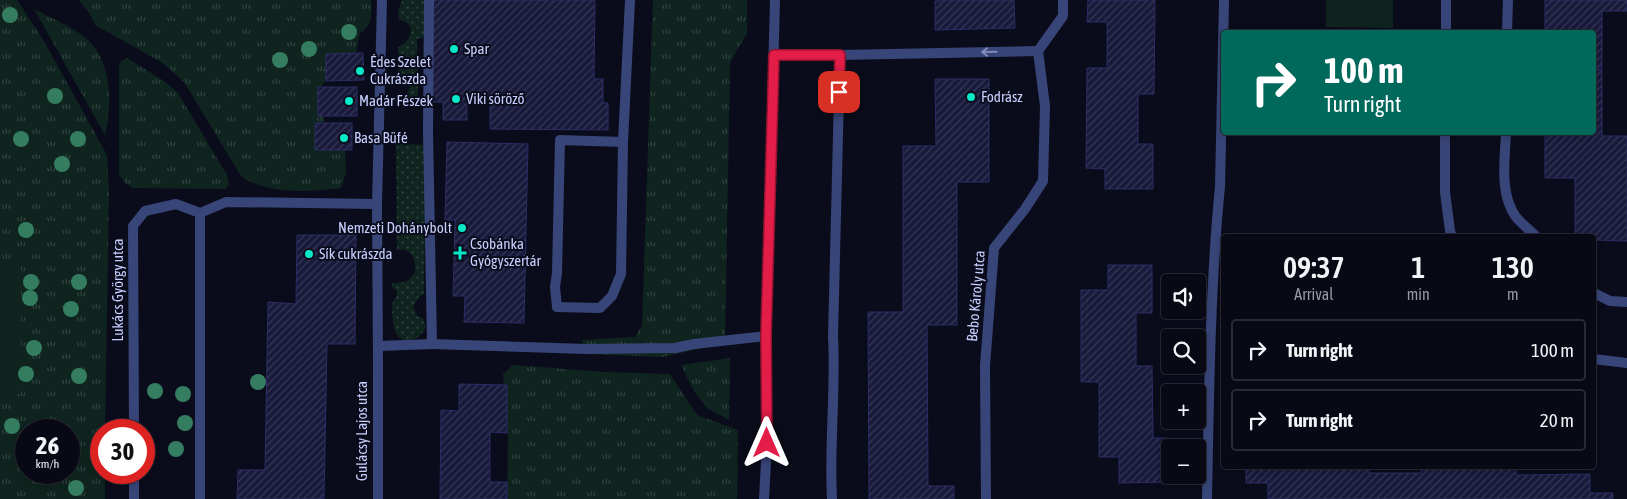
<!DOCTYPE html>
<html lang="en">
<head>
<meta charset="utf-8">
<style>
  body { margin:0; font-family:"Asap Condensed",sans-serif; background:#161722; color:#f1f3f6; height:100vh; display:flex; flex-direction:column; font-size:19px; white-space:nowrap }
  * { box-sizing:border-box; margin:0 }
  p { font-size:16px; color:#989aa0 }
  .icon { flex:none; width:28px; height:28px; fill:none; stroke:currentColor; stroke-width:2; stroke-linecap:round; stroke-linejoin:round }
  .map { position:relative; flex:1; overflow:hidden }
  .side { position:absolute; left:1221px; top:234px; width:375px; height:235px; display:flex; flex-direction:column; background:#080914; border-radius:5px; box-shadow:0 2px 8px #0003,0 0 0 1px #292a34 }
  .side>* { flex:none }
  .hud { position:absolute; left:1221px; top:30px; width:375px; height:105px; border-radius:5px; box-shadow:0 2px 8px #0003,0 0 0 1px #292a34; background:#00695c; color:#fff; overflow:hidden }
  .controls { position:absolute; left:1161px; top:274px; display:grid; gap:10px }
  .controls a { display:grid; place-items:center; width:45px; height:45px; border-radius:5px; background:#080914; box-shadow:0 2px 8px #0003,0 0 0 1px #292a34; font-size:25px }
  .speed { position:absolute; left:15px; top:419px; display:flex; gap:10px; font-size:25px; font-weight:700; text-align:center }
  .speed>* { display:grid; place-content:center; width:65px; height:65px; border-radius:50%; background:#080914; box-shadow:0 2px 8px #0003,0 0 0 1px #292a34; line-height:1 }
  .speed small { font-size:12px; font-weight:400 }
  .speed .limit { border:8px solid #d22; background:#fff; color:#111 }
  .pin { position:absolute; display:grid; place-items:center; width:42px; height:42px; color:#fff; margin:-21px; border-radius:10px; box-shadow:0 2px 8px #0006 }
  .me { position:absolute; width:55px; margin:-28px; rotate:0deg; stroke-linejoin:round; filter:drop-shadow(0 0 4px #0008) }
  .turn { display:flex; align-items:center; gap:18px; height:105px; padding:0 20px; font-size:22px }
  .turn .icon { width:65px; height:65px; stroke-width:2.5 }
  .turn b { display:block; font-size:35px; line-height:42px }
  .eta { display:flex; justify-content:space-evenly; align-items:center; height:85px; text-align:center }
  .eta b { font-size:30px; font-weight:600; line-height:35px }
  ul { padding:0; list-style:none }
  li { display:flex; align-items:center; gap:15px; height:62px; margin:0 10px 8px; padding:0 10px; border:2px solid #292a34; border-radius:5px }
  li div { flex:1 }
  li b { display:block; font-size:19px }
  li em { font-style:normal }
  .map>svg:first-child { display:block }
  .grass { fill:url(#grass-dots) }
  .park { fill:url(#park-tufts); fill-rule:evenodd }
  .garden { fill:#0f241e }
  .building { fill:url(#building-hatch); stroke:#2b2d66 }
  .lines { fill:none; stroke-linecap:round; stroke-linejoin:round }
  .service { stroke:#384578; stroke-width:10 }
  .pedestrian { stroke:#384578; stroke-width:10 }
  .minor { stroke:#384578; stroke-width:10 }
  .tree { fill:#357d60 }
  .oneway { stroke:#808aba }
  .route-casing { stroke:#92132f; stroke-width:12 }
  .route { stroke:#e11d48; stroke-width:9 }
  .poi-dot { fill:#07e8c8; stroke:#0b0c1b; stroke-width:2 }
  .labels { text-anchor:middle; stroke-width:4; stroke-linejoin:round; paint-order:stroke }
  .poi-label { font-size:15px; fill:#c7cefd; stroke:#0b0c1b; text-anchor:start }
  .street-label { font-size:15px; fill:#c7cefd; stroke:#0b0c1b }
</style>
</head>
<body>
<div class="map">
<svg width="1627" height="499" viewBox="0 0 1627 499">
  <defs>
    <pattern id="grass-dots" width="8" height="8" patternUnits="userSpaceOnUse" patternTransform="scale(1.25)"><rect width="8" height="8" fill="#0f241e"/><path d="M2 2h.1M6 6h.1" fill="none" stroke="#304340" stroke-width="1.8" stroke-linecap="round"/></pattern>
    <pattern id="park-tufts" width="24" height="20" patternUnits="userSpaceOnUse" patternTransform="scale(1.25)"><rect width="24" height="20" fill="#0f241e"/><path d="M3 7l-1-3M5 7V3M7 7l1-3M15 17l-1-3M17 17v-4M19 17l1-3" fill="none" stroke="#304340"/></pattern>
    <pattern id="building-hatch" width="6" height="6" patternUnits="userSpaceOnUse" patternTransform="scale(1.25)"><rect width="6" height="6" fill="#18193b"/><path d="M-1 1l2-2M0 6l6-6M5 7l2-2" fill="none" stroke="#383958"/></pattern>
  </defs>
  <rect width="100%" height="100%" fill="#0b0c1b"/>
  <g class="grass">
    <path d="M402,0H426V37L417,39L418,102H397V98C409,95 413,88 407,77L398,74V47C414,40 416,22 399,20L398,12Z"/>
    <path d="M396,144L426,145L424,293L419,297L413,307L417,316L423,318L426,327C421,339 404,347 396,333C393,328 391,305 393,302C394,299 396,298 397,295V291L392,287V283C398,283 404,283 408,280C419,274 417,254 405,250C402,249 400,250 397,250Z"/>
  </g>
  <g class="park">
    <path d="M0,0H17L45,43L107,155L109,188L105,430H101V472L105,473V499H0ZM26,430H69V472H26Z"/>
    <path d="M79,0H371C371,15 374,24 360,33L356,53L326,54V81L322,85L324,123H315V150H345L346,173L341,188C310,192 268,195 241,176L184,82L163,63L95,25L90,14Z"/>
    <path d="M653,0H747V33L730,63L725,343L662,357L584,354L582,340L635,337L642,326Z"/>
    <path d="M34,9C51,18 78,29 91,43C112,66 112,106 105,135Z"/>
    <path d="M127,58L164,81L178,93L227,175L229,184L226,189L133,188L125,183L119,174V66L121,61Z"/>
    <path d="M730,358L729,420L707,408L694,391L681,365Z"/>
    <path d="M513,365L604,372L670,374L697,415L738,430L737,499H507L508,436L503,374Z"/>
  </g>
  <g class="garden">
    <path d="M1326,0H1393V28L1326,27Z"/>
    <rect x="0" y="263" width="21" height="131"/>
  </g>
  <g class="building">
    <path d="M432,0H595L594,79H603V103H608V130L490,129V104L467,103V120H443V102H431Z"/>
    <path d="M939,0H1014L1015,28L935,30V1H939Z"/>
    <path d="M1088,0H1155L1154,94H1138V144H1153V189H1105V169L1086,168L1087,68H1107V22H1087Z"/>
    <path d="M1545,0H1627V11H1602V70H1594V32H1545Z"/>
    <path d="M363,53L364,80L326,81V54Z"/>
    <path d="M1594,70H1602V136H1627V241L1594,240V236H1575V178H1545V132H1594Z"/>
    <path d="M935,79H989V182H957V325H927L928,486H954V499H869L868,312H903V146H936Z"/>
    <rect x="318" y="87" width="39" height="29"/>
    <rect x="315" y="123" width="37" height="27"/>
    <path d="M447,142L528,144L524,323L464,322L465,296H453L455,220H445Z"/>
    <path d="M297,235H356L355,344H327L324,499H237L238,470H265L268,302L296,304Z"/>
    <path d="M1108,265H1152V313H1136V366H1152L1153,438H1167V482L1119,483V457H1099V382H1081V290H1108Z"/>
    <path d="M459,384L507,385V433L490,432V482H507V499H440L441,410L459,411Z"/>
    <path d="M1246,466H1369V473H1421V466H1516V475L1590,474V493H1613V499H1268V483H1246Z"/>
  </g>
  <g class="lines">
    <g class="service">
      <path d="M1507,32L1508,0"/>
      <path d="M774,55H840L833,336C836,390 829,445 832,499"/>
      <path d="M840,55L1038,51"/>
      <path d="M1506,132C1505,159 1499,194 1516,217C1522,224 1529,230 1536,236"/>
      <path d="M623,142L560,140L557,273L555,287L557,307L600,308L612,296L621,274L623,142L630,0"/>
      <path d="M1220,186L1224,0"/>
      <path d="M1594,293L1610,301L1627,302"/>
      <path d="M134,430L133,226L145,211L176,204L200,213V499"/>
      <path d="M134,472V499"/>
      <path d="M378,499V362"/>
      <path d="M986,499L985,366L994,248L1025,209L1043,181L1045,106L1038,51L1063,16V0"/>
    </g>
    <g class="pedestrian">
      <path d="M429,0L428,131L432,344L586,349L675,348L694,344L766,336"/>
      <path d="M200,213L226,202L377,204"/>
      <path d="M379,346L432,344"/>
      <path d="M378,362L377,204L382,0"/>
      <path d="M1207,499C1209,395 1210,289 1220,186"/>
    </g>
    <g class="minor">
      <path d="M1446,32V0"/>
      <path d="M1445,132V192L1450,231L1452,236"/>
      <path d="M1594,359L1627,363"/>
      <path d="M764,499L767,443L766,336L775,0"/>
    </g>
  </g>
  <g class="tree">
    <circle cx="10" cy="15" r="8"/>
    <circle cx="349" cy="32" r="8"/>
    <circle cx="309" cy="49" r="8"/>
    <circle cx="280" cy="60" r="8"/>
    <circle cx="55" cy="96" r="8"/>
    <circle cx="21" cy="139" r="8"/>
    <circle cx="78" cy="139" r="8"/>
    <circle cx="62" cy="164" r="8"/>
    <circle cx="26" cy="230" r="8"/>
    <circle cx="31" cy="282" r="8"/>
    <circle cx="79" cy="282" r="8"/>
    <circle cx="30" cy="298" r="8"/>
    <circle cx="71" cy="309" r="8"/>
    <circle cx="34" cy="348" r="8"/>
    <circle cx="26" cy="374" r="8"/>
    <circle cx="79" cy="376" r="8"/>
    <circle cx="258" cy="382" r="8"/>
    <circle cx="155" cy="391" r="8"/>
    <circle cx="183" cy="394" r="8"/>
    <circle cx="185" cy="423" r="8"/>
    <circle cx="12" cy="426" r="8"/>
    <circle cx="176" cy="449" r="8"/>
    <circle cx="76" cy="488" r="8"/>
  </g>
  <defs><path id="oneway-shaft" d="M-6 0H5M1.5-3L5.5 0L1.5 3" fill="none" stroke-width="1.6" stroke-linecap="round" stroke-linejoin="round" transform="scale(1.25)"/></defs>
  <use class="oneway" href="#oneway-shaft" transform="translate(989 52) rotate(179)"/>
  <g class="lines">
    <g class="route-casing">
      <path id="route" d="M767,443L766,336L774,55H840L839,92"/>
    </g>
    <use href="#route" class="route"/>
  </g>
  <g class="poi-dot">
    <circle cx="454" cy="49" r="5"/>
    <circle cx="360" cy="71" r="5"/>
    <circle cx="971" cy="97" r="5"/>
    <circle cx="456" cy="99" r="5"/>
    <circle cx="349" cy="101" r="5"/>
    <circle cx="344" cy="138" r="5"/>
    <circle cx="462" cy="228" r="5"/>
    <path d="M457.5 245.5h5v5h5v5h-5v5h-5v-5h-5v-5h5z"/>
    <circle cx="309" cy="254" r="5"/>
  </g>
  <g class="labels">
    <g class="poi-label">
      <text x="464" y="54">Spar</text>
      <text x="370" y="67">Édes Szelet<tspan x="370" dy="17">Cukrászda</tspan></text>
      <text x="981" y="102">Fodrász</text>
      <text x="466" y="104">Viki söröző</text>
      <text x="359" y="106">Madár Fészek</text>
      <text x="354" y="143">Basa Büfé</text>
      <text x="452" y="233" text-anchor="end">Nemzeti Dohánybolt</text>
      <text x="470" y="249">Csobánka<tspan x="470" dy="17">Gyógyszertár</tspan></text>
      <text x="319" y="259">Sík cukrászda</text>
    </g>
    <g class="street-label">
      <text transform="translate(118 290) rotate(-90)" y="5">Lukács György utca</text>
      <text transform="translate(976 296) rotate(-85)" y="5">Bebo Károly utca</text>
      <text transform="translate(362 431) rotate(-90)" y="5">Gulácsy Lajos utca</text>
    </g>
  </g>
</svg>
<div class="controls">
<a><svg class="icon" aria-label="sound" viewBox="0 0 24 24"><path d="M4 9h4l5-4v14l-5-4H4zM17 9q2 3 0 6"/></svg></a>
<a><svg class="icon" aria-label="search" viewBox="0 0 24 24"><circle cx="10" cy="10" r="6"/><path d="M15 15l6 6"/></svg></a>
<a>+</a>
<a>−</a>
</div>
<div class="speed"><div>26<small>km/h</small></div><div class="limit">30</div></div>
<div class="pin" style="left:839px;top:92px;background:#d93025"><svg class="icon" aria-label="arrive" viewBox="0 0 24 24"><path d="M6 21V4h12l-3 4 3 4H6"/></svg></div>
<svg class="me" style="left:767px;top:443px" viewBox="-20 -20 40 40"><path d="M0-17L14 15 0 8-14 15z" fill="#e11d48" stroke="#fff" stroke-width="4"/></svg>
<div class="hud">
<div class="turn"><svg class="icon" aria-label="right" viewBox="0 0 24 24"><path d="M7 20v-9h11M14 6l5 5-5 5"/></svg><div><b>100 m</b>Turn right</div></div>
</div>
<section class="side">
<div class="eta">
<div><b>09:37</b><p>Arrival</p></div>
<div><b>1</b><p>min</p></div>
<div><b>130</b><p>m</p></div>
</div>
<ul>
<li><svg class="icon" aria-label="right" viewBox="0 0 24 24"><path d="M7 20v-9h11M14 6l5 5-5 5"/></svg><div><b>Turn right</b></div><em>100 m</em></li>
<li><svg class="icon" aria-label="right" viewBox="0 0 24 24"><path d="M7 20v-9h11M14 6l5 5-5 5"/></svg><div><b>Turn right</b></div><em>20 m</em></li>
</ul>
</section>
</div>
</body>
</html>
